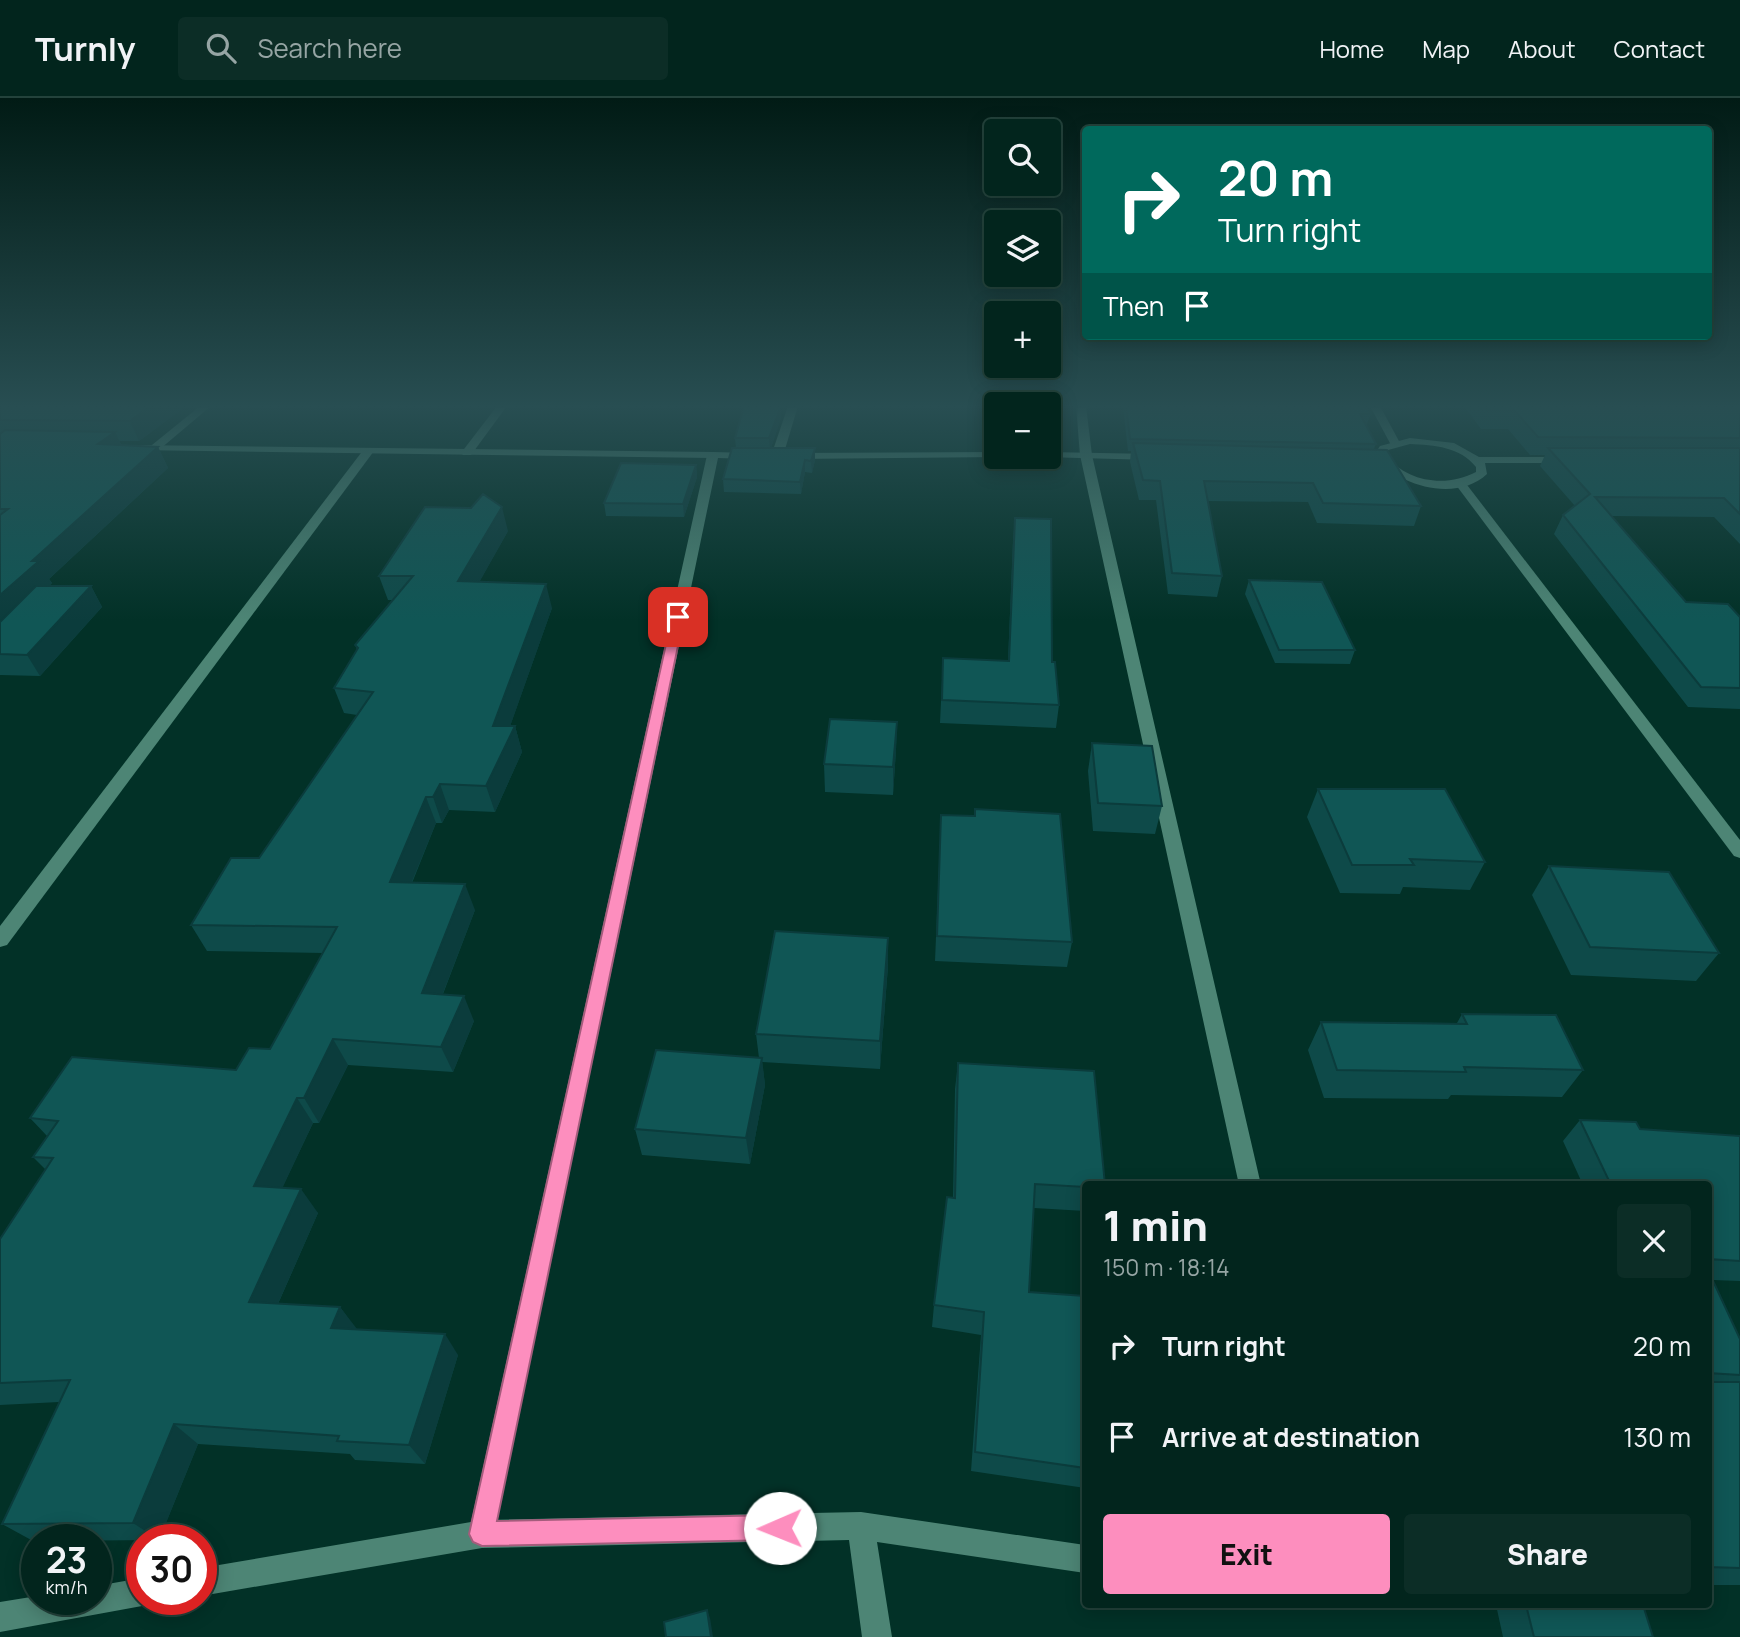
<!DOCTYPE html>
<html lang="en">
<head>
<meta charset="utf-8">
<style>
  body { margin:0; font-family:Manrope,sans-serif; background:#0c2d26; color:#f1f3f6; height:100vh; display:flex; flex-direction:column; font-size:26px; white-space:nowrap }
  * { box-sizing:border-box; margin:0 }
  p { font-size:23px; color:#96a5a4 }
  .icon { flex:none; width:38px; height:38px; fill:none; stroke:currentColor; stroke-width:2; stroke-linecap:round; stroke-linejoin:round }
  .map { position:relative; flex:1; overflow:hidden }
  .details { position:absolute; left:1082px; top:1083px; width:630px; height:427px; display:flex; flex-direction:column; background:#02251d; border-radius:7px; box-shadow:0 4px 18px #0003,0 0 0 2px #23423b }
  .details>* { flex:none }
  .guide { position:absolute; left:1082px; top:28px; width:630px; height:214px; border-radius:7px; box-shadow:0 4px 18px #0003,0 0 0 2px #23423b; background:#00695c; color:#fff; overflow:hidden }
  .fabs { position:absolute; left:984px; top:21px; display:grid; gap:14px }
  .fabs a { display:grid; place-items:center; width:77px; height:77px; border-radius:7px; background:#02251d; box-shadow:0 4px 18px #0003,0 0 0 2px #23423b; font-size:35px }
  .speed { position:absolute; left:21px; top:1426px; display:flex; gap:14px; font-size:35px; font-weight:700; text-align:center }
  .speed>* { display:grid; place-content:center; width:91px; height:91px; border-radius:50%; background:#02251d; box-shadow:0 4px 18px #0003,0 0 0 2px #23423b; line-height:1 }
  .speed small { font-size:18px; font-weight:400 }
  .speed .limit { border:10px solid #d22; background:#fff; color:#111 }
  .pin { position:absolute; display:grid; place-items:center; width:60px; height:60px; color:#fff; margin:-30px; border-radius:14px; box-shadow:0 4px 10px #0006 }
  .me { position:absolute; width:77px; margin:-38px; rotate:269deg; stroke-linejoin:round; filter:drop-shadow(0 0 5px #0008) }
  .turn { display:flex; align-items:center; gap:24px; height:147px; padding:0 21px; font-size:32px }
  .turn .icon { width:91px; height:91px; stroke-width:2.5 }
  .turn b { display:block; font-size:49px; line-height:60px }
  .then { display:flex; align-items:center; height:66px; padding:0 21px; background:#0003; gap:14px; font-size:26px }
  .round { display:grid; place-items:center; flex:none; width:74px; height:74px; border-radius:7px; background:#0c2d26 }
  .head { display:flex; align-items:center; justify-content:space-between; height:119px; padding:0 21px }
  h1 { font-size:42px; font-weight:800; line-height:52px }
  .button { display:flex; gap:14px; margin-top:auto; padding:14px 21px }
  .button a { flex:1; height:80px; border-radius:7px; background:#fd8ebe; color:#111; font-size:28px; font-weight:800; line-height:80px; text-align:center }
  .button a+a { background:#0c2d26; color:#f1f3f6 }
  ul { padding:0; list-style:none }
  li { display:flex; align-items:center; gap:21px; height:91px; padding:0 21px }
  li div { flex:1 }
  li b { display:block; font-size:26px }
  li em { font-style:normal }
  header { display:flex; align-items:center; gap:42px; box-sizing:border-box; height:98px; padding:0 35px; background:#02251d; border-bottom:2px solid #23423b }
  header strong { font-size:33px }
  nav { display:flex; gap:38px; margin-inline-start:auto; font-size:24px }
  .search { width:490px; height:63px; background:#0c2d26; display:flex; align-items:center; gap:18px; box-sizing:border-box; padding:0 24px; border-radius:7px; color:#96a5a4; font-size:26px }
  .map>svg:first-child { display:block }
  .lines { fill:none; stroke-linecap:round; stroke-linejoin:round }
  .minor { fill:#4d8575; fill-rule:evenodd }
  .tertiary { fill:#4d8575; fill-rule:evenodd }
  .secondary { fill:#4d8575; fill-rule:evenodd }
  .wall { fill:#0e4a49 }
  .shaded-wall { fill:#0b3c3c }
  .building { fill:#105655; stroke:#0b3c3c; stroke-width:2 }
  .route { fill:#fd8ebe; stroke:#a45c7c; stroke-width:2 }
</style>
</head>
<body>
<header>
<strong>Turnly</strong>
<div class="search"><svg class="icon" aria-label="search" viewBox="0 0 24 24"><circle cx="10" cy="10" r="6"/><path d="M15 15l6 6"/></svg>Search here</div>
<nav><a>Home</a><a>Map</a><a>About</a><a>Contact</a></nav>
</header>
<div class="map">
<svg width="1740" height="1539" viewBox="0 0 1740 1539">
  <rect width="100%" height="100%" fill="#023127"/>
  <g class="lines">
    <g class="minor">
      <path d="M200,308H211L160,351H152V347Z"/>
      <path d="M497,308H507L471,357H463L461,355Z"/>
      <path d="M788,308H798L783,358L777,361L771,358Z"/>
      <path d="M1076,308H1086L1092,357L1261,1087H1239L1080,357Z"/>
      <path d="M1370,308H1380L1400,345L1399,347H1391Z"/>
      <path d="M364,351L374,353L7,847L0,849V828Z"/>
      <path d="M1456,383H1464L1740,742V760L1734,758L1456,387Z"/>
      <path d="M861,1414L1085,1447V1475L877,1444L892,1539H862L849,1442L482,1450L472,1446L468,1436L472,1426L482,1422Z"/>
    </g>
    <path class="tertiary" d="M132,347L713,354L719,357L713,360L136,352L131,349Z"/>
    <g class="secondary">
      <path d="M1410,340L1454,345L1479,359H1565L1571,362L1565,365H1485L1487,376C1456,405 1397,388 1374,357L1380,348ZM1410,346C1435,347 1460,349 1476,369V374C1446,390 1406,384 1386,357L1388,352Z"/>
      <path d="M713,354L752,355L758,358L752,361L718,360L492,1446L482,1450L201,1498V1470L471,1424L707,357Z"/>
      <path d="M996,354V359H1000L791,361L785,358L791,355Z"/>
      <path d="M1048,354L1153,356L1159,359L1153,362L1044,359H1048Z"/>
      <path d="M142,1480V1502H153L142,1508L0,1534V1504L37,1498V1502H96V1488Z"/>
    </g>
  </g>
  <g class="wall">
    <path d="M0,308H186L139,343H119L121,347L158,349L168,370L49,481L52,485L49,488H91L102,509L40,578L0,577Z"/>
    <path d="M1123,308H1367L1371,316L1366,328L1376,346L1374,351L1421,408L1414,428L1317,425L1308,404L1208,403L1222,478L1217,499L1168,496L1156,402H1139L1130,364L1131,353H1128Z"/>
    <path d="M1464,308H1740V446L1714,419L1611,418L1686,504L1740,519V611L1688,609L1554,436L1563,417L1575,408L1540,368L1545,357H1530L1508,331H1481Z"/>
    <path d="M781,320L771,350L815,362L812,375L805,374L801,396L724,394L723,381L736,350L735,340Z"/>
    <path d="M696,367L697,379L684,419L606,418L604,405Z"/>
    <path d="M1015,420L1052,564L1059,607L1056,630L940,625L943,560L1008,563L1013,442Z"/>
    <path d="M508,433L479,484L552,510L510,628H515L522,654L495,714L449,712L442,725H436L412,785L475,812L443,896L474,923L453,974L348,967L319,1025H313L282,1090L318,1115L278,1206L340,1209L356,1231L458,1257L425,1366L355,1362L350,1356L198,1346L159,1442L33,1443L2,1426L59,1304L0,1307V1141L46,1072L33,1059L47,1038L30,1020L236,972L270,951L323,855L207,853L191,827L259,760L357,617L344,615L334,590L357,552L355,547L393,502H388L379,478Z"/>
    <path d="M1249,482L1355,552L1350,566L1275,565L1245,496Z"/>
    <path d="M897,624L896,652L893,697L825,694L824,666Z"/>
    <path d="M1092,645L1162,708L1155,736L1093,733L1088,673Z"/>
    <path d="M1318,691L1485,764L1470,792L1403,789L1400,796L1340,795L1307,719Z"/>
    <path d="M941,717L1072,844L1067,869L935,863Z"/>
    <path d="M1549,768L1719,855L1696,883L1571,877L1532,797Z"/>
    <path d="M888,868L880,971L762,964L765,987L750,1066L642,1057L635,1031L759,960L756,936Z"/>
    <path d="M1462,916L1583,972L1562,999L1451,997L1448,1001L1324,1000L1308,952L1321,924L1457,925Z"/>
    <path d="M958,965L1085,1087V1113L1034,1110L1029,1194L1085,1198V1390L971,1373L981,1237L932,1229L934,1207L953,1100L955,991Z"/>
    <path d="M1580,1022L1640,1031L1740,1038V1183L1713,1182L1740,1241V1487H1708V1087H1583L1563,1043Z"/>
    <path d="M1496,1507H1643L1653,1539H1503Z"/>
  </g>
  <g class="shaded-wall">
    <path d="M150,308H186L139,343L130,323Z"/>
    <path d="M781,308V320L770,352L769,340Z"/>
    <path d="M115,334L125,354L98,346Z"/>
    <path d="M158,349L168,370L49,481L52,485L0,532V497L32,463Z"/>
    <path d="M815,350V362L812,375L811,363Z"/>
    <path d="M805,362V374L801,396L800,384Z"/>
    <path d="M696,367L697,379L684,419L683,406Z"/>
    <path d="M502,409L508,433L466,508L458,483Z"/>
    <path d="M546,486L552,510L501,654L493,628Z"/>
    <path d="M91,488L102,509L40,578L27,557Z"/>
    <path d="M897,624L896,652L893,697V669Z"/>
    <path d="M515,628L522,654L495,714L486,688Z"/>
    <path d="M440,686L449,712L442,725L433,699Z"/>
    <path d="M426,699L436,725L401,810L390,784Z"/>
    <path d="M465,786L475,812L433,921L422,895Z"/>
    <path d="M888,840V868L880,971V943Z"/>
    <path d="M464,898L474,923L453,974L441,949Z"/>
    <path d="M333,941L348,967L319,1025L304,1000Z"/>
    <path d="M762,960L765,987L750,1066L746,1040Z"/>
    <path d="M297,1000L313,1025L272,1112L254,1088Z"/>
    <path d="M301,1091L318,1115L269,1226L249,1204Z"/>
    <path d="M340,1209L357,1231L331,1230Z"/>
    <path d="M445,1236L458,1257L425,1366L409,1347Z"/>
    <path d="M174,1326L198,1346L159,1442L133,1425Z"/>
    <path d="M707,1512L710,1520L713,1539H711Z"/>
  </g>
  <g class="building">
    <path d="M0,308H150L130,323L0,322Z"/>
    <path d="M744,308H781L769,340H735Z"/>
    <path d="M1126,308H1367L1371,316H1360L1376,346L1130,341Z"/>
    <path d="M1484,308H1740V340L1538,339L1515,313H1488Z"/>
    <path d="M5,332L115,334L98,346L158,349L32,463H39L0,497V417L8,411H0V336Z"/>
    <path d="M1133,345L1387,352L1421,408L1323,405L1313,385L1204,383L1222,478L1172,475L1160,383L1143,382Z"/>
    <path d="M732,350H815L811,363L805,362L800,384L723,381Z"/>
    <path d="M1548,350H1740V416L1724,400L1595,399L1686,504L1728,506L1740,519V590L1701,589L1563,417L1590,396Z"/>
    <path d="M621,365L696,367L683,406L604,405Z"/>
    <path d="M483,396L502,409L458,483L546,486L493,628H515L486,688L440,686L433,699H426L390,784L465,786L422,895L464,898L441,949L333,941L304,1000H297L254,1088L301,1091L249,1204L340,1209L331,1230L445,1236L409,1347L337,1343L339,1338L174,1326L133,1425L2,1426L70,1282L0,1285V1141L53,1060L33,1059L58,1023L30,1020L72,959L236,972L249,950L270,951L337,829L191,827L231,760H259L373,594L334,590L358,550L355,547L413,478H379L425,409L471,410Z"/>
    <path d="M1015,420L1051,421L1052,564H1055L1059,607L942,602L943,560L1009,563Z"/>
    <path d="M1249,482L1322,484L1355,552H1279Z"/>
    <path d="M36,488H91L27,557L0,556V524Z"/>
    <path d="M830,621L897,624L893,669L824,666Z"/>
    <path d="M1092,645L1152,648L1162,708L1098,705Z"/>
    <path d="M1318,691H1445L1485,764L1410,761L1414,767H1352Z"/>
    <path d="M975,711L1060,716L1072,844L937,838L941,717L975,718Z"/>
    <path d="M1549,768L1669,774L1719,855L1590,849Z"/>
    <path d="M775,833L888,840L880,943L756,936Z"/>
    <path d="M1462,916L1556,917L1583,972L1464,969L1466,974L1337,972L1321,924L1467,926Z"/>
    <path d="M656,952L762,960L746,1040L635,1031Z"/>
    <path d="M958,965L1094,973L1105,1087H1085V1089L1035,1086L1029,1194L1085,1198V1370L975,1354L984,1214L934,1207L947,1099L955,1100Z"/>
    <path d="M1580,1022L1636,1024L1640,1031L1740,1038V1163L1708,1161V1087H1611Z"/>
    <path d="M1708,1172L1740,1241V1277L1708,1275Z"/>
    <path d="M1708,1284H1740V1470L1708,1469Z"/>
    <path d="M1526,1507H1643L1653,1539H1534Z"/>
    <path d="M707,1512L711,1539H666L664,1524Z"/>
  </g>
  <linearGradient id="sky" x2="0" y2="1"><stop stop-color="#011b15"/><stop offset="0.59" stop-color="#284e52"/><stop offset="1" stop-color="#284e52" stop-opacity="0"/></linearGradient>
  <rect width="1740" height="523" fill="url(#sky)"/>
  <path class="route" d="M678,515L684,519L497,1423L780,1417L789,1421L793,1430L789,1439L780,1442L482,1448L473,1444L469,1436L672,519Z"/>
</svg>
<div class="fabs">
<a><svg class="icon" aria-label="search" viewBox="0 0 24 24"><circle cx="10" cy="10" r="6"/><path d="M15 15l6 6"/></svg></a>
<a><svg class="icon" aria-label="layers" viewBox="0 0 24 24"><path d="M12 4l9 5-9 5-9-5zM3 14l9 5 9-5"/></svg></a>
<a>+</a>
<a>−</a>
</div>
<div class="speed"><div>23<small>km/h</small></div><div class="limit">30</div></div>
<div class="pin" style="left:678px;top:519px;background:#d93025"><svg class="icon" aria-label="arrive" viewBox="0 0 24 24"><path d="M6 21V4h12l-3 4 3 4H6"/></svg></div>
<svg class="me" style="left:780px;top:1430px" viewBox="-20 -20 40 40"><circle r="19" fill="#fff"/><path d="M0-13L10 11 0 6-10 11z" fill="#fd8ebe"/></svg>
<div class="guide">
<div class="turn"><svg class="icon" aria-label="right" viewBox="0 0 24 24"><path d="M7 20v-9h11M14 6l5 5-5 5"/></svg><div><b>20 m</b>Turn right</div></div>
<div class="then">Then<svg class="icon" aria-label="arrive" viewBox="0 0 24 24"><path d="M6 21V4h12l-3 4 3 4H6"/></svg></div>
</div>
<section class="details">
<div class="head"><div><h1>1 min</h1><p>150 m · 18:14</p></div><a class="round"><svg class="icon" aria-label="close" viewBox="0 0 24 24"><path d="M6 6l12 12M18 6L6 18"/></svg></a></div>
<ul>
<li><svg class="icon" aria-label="right" viewBox="0 0 24 24"><path d="M7 20v-9h11M14 6l5 5-5 5"/></svg><div><b>Turn right</b></div><em>20 m</em></li>
<li><svg class="icon" aria-label="arrive" viewBox="0 0 24 24"><path d="M6 21V4h12l-3 4 3 4H6"/></svg><div><b>Arrive at destination</b></div><em>130 m</em></li>
</ul>
<div class="button"><a>Exit</a><a>Share</a></div>
</section>
</div>
</body>
</html>
